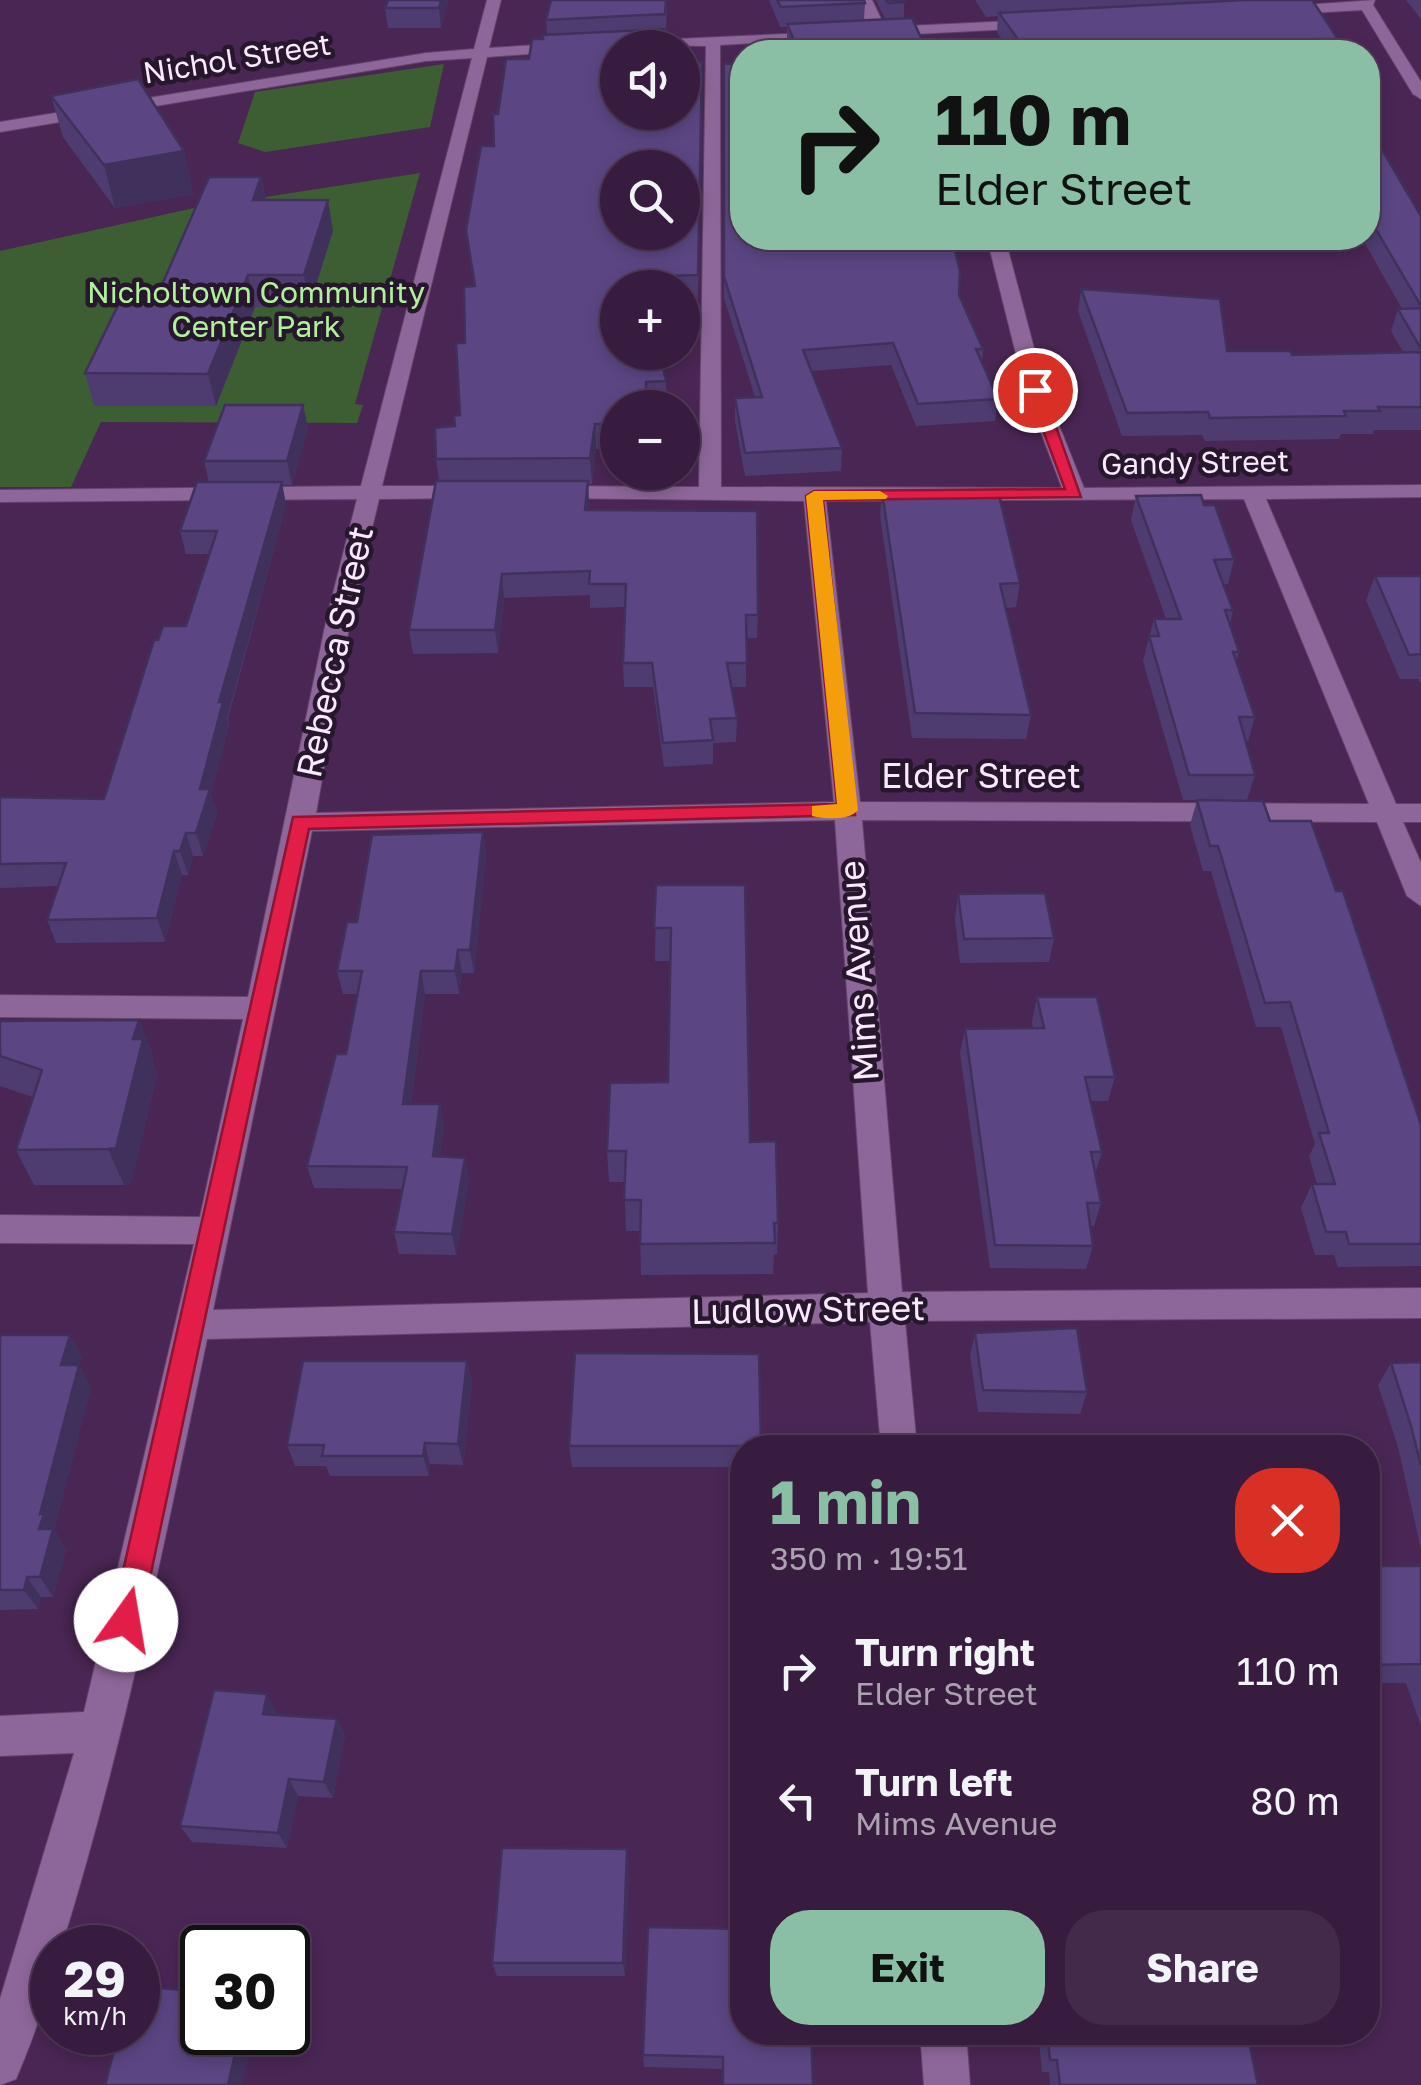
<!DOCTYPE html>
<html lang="en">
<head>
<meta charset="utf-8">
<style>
  body { margin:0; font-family:"Golos Text",sans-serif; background:#43294a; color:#f1f3f6; height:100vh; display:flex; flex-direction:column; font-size:38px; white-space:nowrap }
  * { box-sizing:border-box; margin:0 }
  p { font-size:32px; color:#aba1b0 }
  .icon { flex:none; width:55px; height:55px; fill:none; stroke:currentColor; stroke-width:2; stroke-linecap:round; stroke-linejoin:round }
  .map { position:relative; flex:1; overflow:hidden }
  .drawer { position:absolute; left:730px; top:1435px; width:650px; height:610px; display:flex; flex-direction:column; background:#381c3f; border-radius:40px; box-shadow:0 5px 15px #0003,0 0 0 2px #523a59 }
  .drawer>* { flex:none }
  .hud { position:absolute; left:730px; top:40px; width:650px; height:210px; border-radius:40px; box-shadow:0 5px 15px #0003,0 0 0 2px #523a59; background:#8abfa5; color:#111; overflow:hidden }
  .fabs { position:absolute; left:600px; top:30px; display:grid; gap:20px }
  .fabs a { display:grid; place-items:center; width:100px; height:100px; border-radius:50%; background:#381c3f; box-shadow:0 5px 15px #0003,0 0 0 2px #523a59; font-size:50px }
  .speed { position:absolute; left:30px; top:1925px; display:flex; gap:20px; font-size:50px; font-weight:700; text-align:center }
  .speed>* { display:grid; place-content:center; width:130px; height:130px; border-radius:50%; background:#381c3f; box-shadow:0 5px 15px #0003,0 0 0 2px #523a59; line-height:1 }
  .speed small { font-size:25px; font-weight:400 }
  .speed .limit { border:5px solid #111; border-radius:15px; background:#fff; color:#111 }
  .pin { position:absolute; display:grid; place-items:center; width:85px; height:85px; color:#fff; margin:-42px; border:5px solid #fff; border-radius:50%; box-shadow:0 2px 10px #0007 }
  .me { position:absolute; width:110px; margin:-55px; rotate:13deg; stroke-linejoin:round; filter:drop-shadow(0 0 8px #0008) }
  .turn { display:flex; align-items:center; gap:35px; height:210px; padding:0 40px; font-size:45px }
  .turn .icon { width:130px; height:130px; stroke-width:2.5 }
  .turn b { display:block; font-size:70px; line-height:85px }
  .round { display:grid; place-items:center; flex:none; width:105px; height:105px; border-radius:40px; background:#43294a }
  .head { display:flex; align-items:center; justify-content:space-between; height:170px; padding:0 40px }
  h1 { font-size:60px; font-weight:700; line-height:75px; color:#8abfa5 }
  .primary-button { display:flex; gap:20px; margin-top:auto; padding:20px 40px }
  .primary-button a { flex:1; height:115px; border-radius:40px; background:#8abfa5; color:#111; font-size:40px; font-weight:700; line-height:115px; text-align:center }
  .primary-button a+a { background:#43294a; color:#f1f3f6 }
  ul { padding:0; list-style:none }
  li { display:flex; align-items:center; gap:30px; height:130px; padding:0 40px }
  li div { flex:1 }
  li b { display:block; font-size:38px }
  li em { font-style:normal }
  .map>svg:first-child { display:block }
  .green { fill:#3d5d32 }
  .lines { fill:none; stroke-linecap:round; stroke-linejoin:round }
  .minor-casing { stroke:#64446c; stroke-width:2 }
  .minor { fill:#8e679a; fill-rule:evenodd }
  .wall { fill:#4e3c71 }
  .shaded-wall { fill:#40315c }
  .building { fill:#5b4683; stroke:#40315c; stroke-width:2.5; fill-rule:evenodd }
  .route { fill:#e11d48; stroke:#92132f; stroke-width:2.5 }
  .slow { fill:#f59e0b }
  .labels { text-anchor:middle; stroke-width:9; stroke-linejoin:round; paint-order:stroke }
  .far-street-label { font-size:30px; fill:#f9e8fe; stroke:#27172c }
  .far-park-label { font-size:30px; fill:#b1f19c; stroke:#27172c }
  .street-label { font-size:35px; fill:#f9e8fe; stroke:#27172c }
</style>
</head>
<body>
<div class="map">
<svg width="1421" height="2085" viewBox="0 0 1421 2085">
  <rect width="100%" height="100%" fill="#4a2654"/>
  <g class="green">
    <path d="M444,64L430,127L265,152L238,143L255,92Z"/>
    <path d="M420,173L355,404L363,405L357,423L101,422L71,487H0V251L194,208Z"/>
  </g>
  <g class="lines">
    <g class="minor-casing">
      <g id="minor">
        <path d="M487,0H501L489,48L571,43L578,47L571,51L487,57L382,486H473L484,492L473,498L379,499L351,617L316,813L834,802L804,501L549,498L538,492L549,486L699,487L706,46L625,45L632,41L830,32L832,35L825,39L720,45L721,487L1062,488L1025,390L987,238H1005L1045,390L1084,488L1421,485V497L1266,499L1396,804H1421V822H1403L1421,863V906L1407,896L1377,822L862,820L902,1292L1421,1288V1318L905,1321L917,1448H881L870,1322L207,1339C164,1544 123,1749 61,1948H52C52,1992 33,2038 16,2079L0,2085V1999L74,1753L0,1756V1716L84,1712L194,1244L0,1243V1215L200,1217L243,1019L0,1017V995L248,997L327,617L357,499L0,502V490L361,486L472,58L426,61L0,132V122L426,53L474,49ZM1244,499L1369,804L860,802L826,501ZM835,820L868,1293L213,1310L312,831Z"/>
        <path d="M858,0H872L885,27L1035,20L1042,24L1035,28L876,36L869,32Z"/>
        <path d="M1375,0L1373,5L1421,82V99L1413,94L1362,10L1276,15L1269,11L1276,7Z"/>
        <path d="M920,2032H966L970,2085H924Z"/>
      </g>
    </g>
    <use href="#minor" class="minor"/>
  </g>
  <g class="wall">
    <path d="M448,0L441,28H388L385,8Z"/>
    <path d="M667,0L666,33L618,112L702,62L698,299H682V288H618L666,381L667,405L618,408V448L596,449L592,484H588L589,510L758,615L757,638H746V687H731L737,718L736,742L713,743V764L664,767L653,687H624L623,663L625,607L590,608V595L504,598L498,653L413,654L409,630L439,481L436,459L460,415L465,343L474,286L466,230L494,146L498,114L529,59L547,35L546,20Z"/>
    <path d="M769,0H864L865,3L864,20L885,19L876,0H904V18L922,40L920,52H790L787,43V27H780Z"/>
    <path d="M975,0H1312L1338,39L1334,52H1011L997,32L998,16L986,17Z"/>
    <path d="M1406,0H1421V19Z"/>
    <path d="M724,64L959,295L983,349L982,362L998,399L995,421L916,426L891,365L811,371L842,448L841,471L745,476L735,421V398L755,397L724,298Z"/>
    <path d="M51,96L184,151L193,194L115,208L63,137Z"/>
    <path d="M1368,126L1421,216V430H1374L1373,434H1341L1339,439L1205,441L1202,435L1122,436L1078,311L1081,289L1227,351L1292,355L1403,352L1391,331L1398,309H1402L1362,238H1368Z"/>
    <path d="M261,177L266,200L333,231L309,307H255L216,406H94L85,373Z"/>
    <path d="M1088,238H1185L1184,241L1088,239Z"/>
    <path d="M303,405L308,428L292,485H282L286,505L228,718L229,725L211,794L217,813L203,856H193L188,875H182L165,942L56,943L47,920L58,886L0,888V797L104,799L158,640L186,626L210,554H186L180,531L209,482L204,461Z"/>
    <path d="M882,492L1020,583L1016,607L1006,608L1031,715L1026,739L912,738L880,515Z"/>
    <path d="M1136,496L1204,505L1234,559L1228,584H1223L1233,610L1230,624L1239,652L1236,662L1255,717L1248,741H1246L1255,775L1247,800H1183L1143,661L1154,619H1166L1131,520Z"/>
    <path d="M1375,576H1421V684L1418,679H1400L1366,600Z"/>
    <path d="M1197,800L1270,821L1336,891L1421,1125V1266L1338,1267L1334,1255H1315L1301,1208L1312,1184H1317L1309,1156L1315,1144L1281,1027H1256L1211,871H1203L1190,825Z"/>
    <path d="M483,832L486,855L474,973H462L459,994H425L411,1104H440L444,1127L440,1156L465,1158L469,1180L456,1255L399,1254L394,1232L403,1189L314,1188L307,1166L346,1054L357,994H343L337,971L357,922Z"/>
    <path d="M656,885L778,1223L777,1254H774L773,1274L641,1275L640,1231H626L624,1182H609L607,1151L668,1082L670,961H655Z"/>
    <path d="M958,894L1054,938L1049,962L960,963L955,919Z"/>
    <path d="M1037,997L1115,1077L1108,1101H1090L1102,1152L1095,1174L1101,1203L1094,1226H1090L1093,1246L1086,1269L990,1268L960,1053L965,1029L1033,1028L1032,1022Z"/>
    <path d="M139,1020L153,1056L152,1060L157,1075L131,1183L124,1185H34L16,1150L33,1097L0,1086V1021Z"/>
    <path d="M975,1333L1087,1392L1080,1414L978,1412L970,1355Z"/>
    <path d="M0,1335H70L82,1357L79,1366L91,1387L54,1530L66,1549L53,1597H41L38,1609L0,1610Z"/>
    <path d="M759,1354L761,1448H742V1467H572L569,1446Z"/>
    <path d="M467,1361L472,1383L463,1465L430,1464L429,1476H330L326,1466H295L287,1445Z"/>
    <path d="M1421,1362V1549L1398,1447L1378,1385L1391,1363Z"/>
    <path d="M1368,1566H1421V1726L1406,1683H1368Z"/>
    <path d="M277,1712L276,1715L337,1719L345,1736L333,1798L298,1796L287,1848L192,1842L180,1826Z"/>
    <path d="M627,1849L629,1865L625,1976H497L492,1963Z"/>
    <path d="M742,1929L723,2069L644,2067L643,2055Z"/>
    <path d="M1038,2032H1247L1258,2085H1050L1049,2072H1042Z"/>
  </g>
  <g class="shaded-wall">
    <path d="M441,0H448L441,28L439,8Z"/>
    <path d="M184,151L193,194L115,208L104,165Z"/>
    <path d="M261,177L267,207L253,200Z"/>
    <path d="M328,200L333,231L309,307L304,275Z"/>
    <path d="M248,275L255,307L216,406L208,374Z"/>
    <path d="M303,405L308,428L292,485L287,461Z"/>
    <path d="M595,424L596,449L592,484L590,458Z"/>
    <path d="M588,481L589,504L586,533L585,510Z"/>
    <path d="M282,482L286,505L227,718L229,725L211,794L217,813L203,856L196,833L200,789L219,702Z"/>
    <path d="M502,574L504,598L498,653L495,630Z"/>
    <path d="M483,832L486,855L474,973L470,950Z"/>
    <path d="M186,833L193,856L188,875L180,851Z"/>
    <path d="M174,851L182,875L165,942L157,918Z"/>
    <path d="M458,950L462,973L459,994L455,971Z"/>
    <path d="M421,971L425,994L408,1126L403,1104Z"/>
    <path d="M139,1020L153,1056L152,1060L157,1075L131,1183L124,1185L108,1149Z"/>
    <path d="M440,1104L444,1127L437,1178L433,1156Z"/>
    <path d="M465,1158L469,1180L456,1255L452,1234Z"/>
    <path d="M70,1335L82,1357L79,1366L91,1387L54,1530L66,1549L53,1597L40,1577V1514L61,1365Z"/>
    <path d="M467,1361L472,1383L463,1465L458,1444Z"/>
    <path d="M425,1443L430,1464L429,1476L423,1456Z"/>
    <path d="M27,1577L41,1597L38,1609L24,1590Z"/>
    <path d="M267,1694L277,1712L272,1731L263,1714Z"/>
    <path d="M337,1719L345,1736L333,1798L324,1782Z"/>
    <path d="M289,1779L298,1796L287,1848L278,1833Z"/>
    <path d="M627,1849L629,1865L625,1976L623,1963Z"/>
    <path d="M240,2032L252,2044L242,2085H228Z"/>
  </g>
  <g class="building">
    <path d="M388,0H441L439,8H385Z"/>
    <path d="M551,0H666L665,14L546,20Z"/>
    <path d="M777,0H864L865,3L781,7Z"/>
    <path d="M886,0H904L905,2L888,3Z"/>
    <path d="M1245,0H1312L1338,39H1316L1324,52H1251L1247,44L1113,45L1117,52H1027L999,13Z"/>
    <path d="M912,18L922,40H910L916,52H799L787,24Z"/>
    <path d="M665,29L664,35H669L670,48H618V112H682V63L702,62L698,275L639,277L642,288H618V352H659L666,381L646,382V408H618V424H595L590,458L436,459L435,428L455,426L454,416L460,415L456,343H465L464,287L475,286L466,230L481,146H494L493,114H498L506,59H529L532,39H543V35ZM618,168H682V232H618Z"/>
    <path d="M742,63V238H952L960,271L959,295L983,349H976L998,399L918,404L893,343L803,350L842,448L745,453L735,398L762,397L724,277V64Z"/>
    <path d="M138,79L184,151L104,165L51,96Z"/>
    <path d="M1368,126L1421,216V306L1368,216Z"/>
    <path d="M209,177H261L253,200H328L304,275H248L208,374L85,373L127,287H161Z"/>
    <path d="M1081,289L1220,299L1227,351H1290L1292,355L1421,352V407H1378L1380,411H1344L1346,416L1210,418L1208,412L1127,413Z"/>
    <path d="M1421,308V349L1398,309Z"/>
    <path d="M225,405H303L287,461H204Z"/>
    <path d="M436,481H588L585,510L757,511L758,615H746L747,663H727L737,718L710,719L713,740L663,743L652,663H623L626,584H589L590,571L502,574L495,630H409Z"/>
    <path d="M197,482H282L219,702H223L200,789H210L196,833H186L180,851H174L157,918L47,920L66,863L0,864V797L104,799L154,640H158L163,626H186L217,531H180Z"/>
    <path d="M998,491L1020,583L1000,584L1031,715L915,713L882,492Z"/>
    <path d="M1201,495L1204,505H1215L1234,559L1214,560L1233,610H1225L1239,652H1233L1255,717H1239L1255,775H1189L1149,636H1159L1154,619H1181L1136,496Z"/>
    <path d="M1375,576H1421V654L1409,655Z"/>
    <path d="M1197,800L1263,801L1270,821H1311L1336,891H1343L1421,1125V1244H1349L1346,1232H1326L1312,1184H1335L1319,1133H1329L1290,1002L1265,1003L1218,846H1210Z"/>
    <path d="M483,832L470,950H458L455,971H421L403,1104H440L433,1156L465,1158L452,1234L394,1232L407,1167L307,1166L336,1054H346L362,971H337L347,922H357L372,835Z"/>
    <path d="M656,885H745L750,1142L776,1141L778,1223H774L775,1243L640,1244L641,1200H624L626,1151H607L610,1083L668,1082L671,928H654Z"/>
    <path d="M1045,893L1054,938L964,939L958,894Z"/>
    <path d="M1037,997H1097L1115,1077H1085L1102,1152H1091L1101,1203H1087L1093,1246L995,1245L965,1029L1044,1028Z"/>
    <path d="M139,1020L133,1039H143L116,1148L108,1149L16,1150L42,1070L0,1056V1021Z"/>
    <path d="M1077,1328L1087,1392L983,1390L975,1333Z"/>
    <path d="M0,1335H70L61,1365H79L40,1514H44L39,1529H53L40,1577H27L24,1590H0Z"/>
    <path d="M575,1353L759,1354L761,1446H569Z"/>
    <path d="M303,1361H467L458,1444L425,1443L423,1456H322L324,1445H287Z"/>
    <path d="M1421,1362V1466L1411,1426L1391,1363Z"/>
    <path d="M1368,1566H1421V1664L1368,1665Z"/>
    <path d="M214,1690L267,1694L263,1714L337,1719L324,1782L289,1779L278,1833L180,1826Z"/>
    <path d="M502,1848L627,1849L623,1963H492Z"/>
    <path d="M648,1927L742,1929V2032H811L813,2085H723V2057L643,2055Z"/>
    <path d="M138,1986L202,1992V2032H240L228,2085H105L119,2032H138Z"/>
    <path d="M1047,2032H1247L1258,2085H1060L1057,2060H1050Z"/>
  </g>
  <path class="route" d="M1035,385L1043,390L1081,497L823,500L855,815L309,829L141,1620L137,1631L126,1635L116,1631L112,1620L293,817L837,804L806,496L814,491L1065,489L1028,390Z"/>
  <path class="slow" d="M880,491L888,496L886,499L823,500L858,810C849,821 825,819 812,816V806L837,804L806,496L814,491Z"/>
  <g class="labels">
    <g class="far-street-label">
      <text transform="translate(237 59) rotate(-9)" y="10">Nichol Street</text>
      <text transform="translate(1195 463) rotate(-1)" y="10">Gandy Street</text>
    </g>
    <g class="far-park-label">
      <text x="256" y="303">Nicholtown Community<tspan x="256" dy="34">Center Park</tspan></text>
    </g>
    <g class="street-label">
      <text transform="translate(335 652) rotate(-78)" y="12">Rebecca Street</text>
      <text x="981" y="788">Elder Street</text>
      <text transform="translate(859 971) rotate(-94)" y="12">Mims Avenue</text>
      <text transform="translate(808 1310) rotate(-1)" y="12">Ludlow Street</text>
    </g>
  </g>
</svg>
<div class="fabs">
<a><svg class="icon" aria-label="sound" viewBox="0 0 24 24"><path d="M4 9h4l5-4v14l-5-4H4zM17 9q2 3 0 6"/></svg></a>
<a><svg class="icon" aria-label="search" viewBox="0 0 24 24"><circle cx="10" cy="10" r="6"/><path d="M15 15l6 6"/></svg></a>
<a>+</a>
<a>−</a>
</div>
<div class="speed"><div>29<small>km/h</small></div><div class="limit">30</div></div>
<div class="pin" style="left:1035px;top:390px;background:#d93025"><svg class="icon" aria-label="arrive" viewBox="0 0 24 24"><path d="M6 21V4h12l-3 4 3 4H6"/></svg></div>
<svg class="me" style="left:126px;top:1620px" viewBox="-20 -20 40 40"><circle r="19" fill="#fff"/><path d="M0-13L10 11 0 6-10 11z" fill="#e11d48"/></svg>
<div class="hud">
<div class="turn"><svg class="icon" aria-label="right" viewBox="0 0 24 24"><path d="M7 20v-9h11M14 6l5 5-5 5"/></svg><div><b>110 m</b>Elder Street</div></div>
</div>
<section class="drawer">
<div class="head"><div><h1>1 min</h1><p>350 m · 19:51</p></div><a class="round" style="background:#d93025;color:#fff"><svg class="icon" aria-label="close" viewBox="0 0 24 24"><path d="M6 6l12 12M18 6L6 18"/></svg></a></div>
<ul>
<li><svg class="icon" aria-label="right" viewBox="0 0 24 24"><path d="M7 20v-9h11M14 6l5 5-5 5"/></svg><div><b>Turn right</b><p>Elder Street</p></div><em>110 m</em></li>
<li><svg class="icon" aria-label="left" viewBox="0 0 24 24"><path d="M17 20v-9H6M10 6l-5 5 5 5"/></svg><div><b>Turn left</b><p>Mims Avenue</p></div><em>80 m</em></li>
</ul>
<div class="primary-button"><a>Exit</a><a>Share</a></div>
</section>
</div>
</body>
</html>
